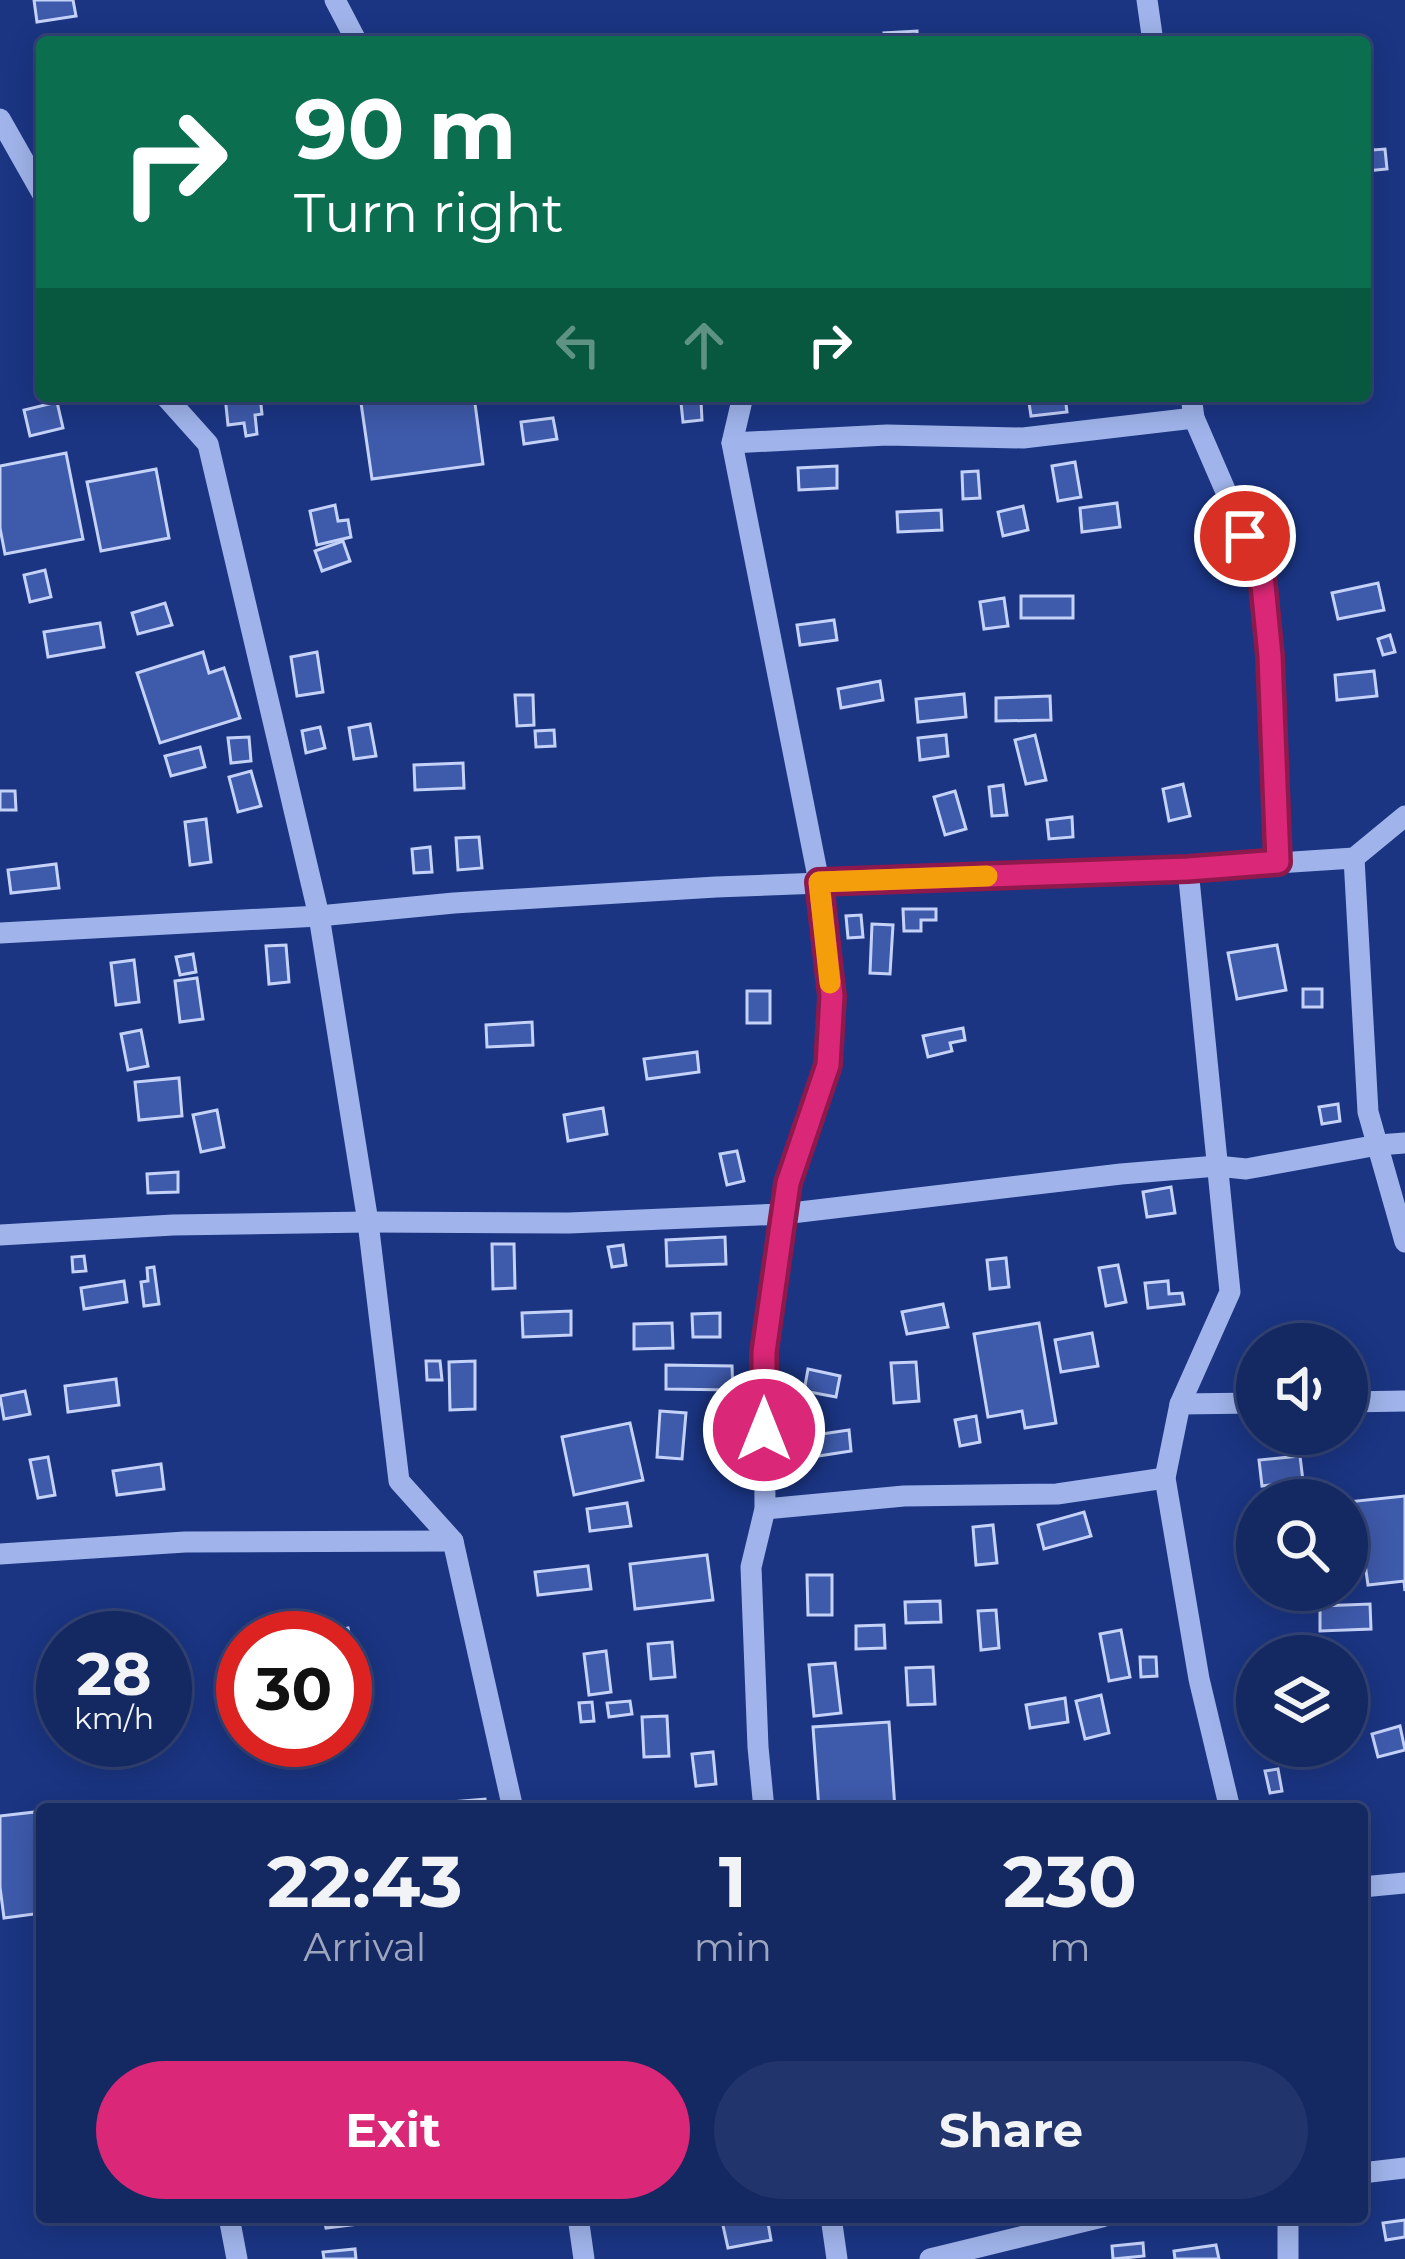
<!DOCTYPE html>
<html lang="en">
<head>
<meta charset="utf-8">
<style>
  body { margin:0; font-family:Montserrat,sans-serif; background:#21346b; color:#f1f3f6; height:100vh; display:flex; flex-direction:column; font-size:45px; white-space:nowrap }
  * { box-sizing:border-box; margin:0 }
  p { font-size:39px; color:#9da6be }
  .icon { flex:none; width:66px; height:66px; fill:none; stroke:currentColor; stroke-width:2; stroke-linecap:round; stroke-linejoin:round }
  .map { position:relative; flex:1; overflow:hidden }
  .side { position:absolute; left:36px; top:1803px; width:1332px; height:420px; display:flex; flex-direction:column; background:#142862; border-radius:12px; box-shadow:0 6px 30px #0003,0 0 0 3px #347 }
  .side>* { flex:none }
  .banner { position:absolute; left:36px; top:36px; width:1335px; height:366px; border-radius:12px; box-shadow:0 6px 30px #0003,0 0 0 3px #347; background:#0b6e4f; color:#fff; overflow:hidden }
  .fabs { position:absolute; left:1236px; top:1323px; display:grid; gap:24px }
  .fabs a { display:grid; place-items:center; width:132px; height:132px; border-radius:50%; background:#142862; box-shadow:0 6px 30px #0003,0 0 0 3px #347; font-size:60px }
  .speed { position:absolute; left:36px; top:1611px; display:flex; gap:24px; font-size:60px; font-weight:700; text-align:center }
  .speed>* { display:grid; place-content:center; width:156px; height:156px; border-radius:50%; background:#142862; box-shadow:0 6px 30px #0003,0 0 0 3px #347; line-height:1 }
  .speed small { font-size:30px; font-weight:400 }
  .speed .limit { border:18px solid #d22; background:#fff; color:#111 }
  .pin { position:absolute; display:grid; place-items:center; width:102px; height:102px; color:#fff; margin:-51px; border:6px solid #fff; border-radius:50%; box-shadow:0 3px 12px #0007 }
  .me { position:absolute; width:132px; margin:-66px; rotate:0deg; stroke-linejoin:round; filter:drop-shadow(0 0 9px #0008) }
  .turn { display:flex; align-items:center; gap:42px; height:252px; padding:0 60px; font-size:54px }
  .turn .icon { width:156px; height:156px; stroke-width:2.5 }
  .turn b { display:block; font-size:84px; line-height:102px }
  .lanes { display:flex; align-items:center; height:114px; padding:0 60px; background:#0003; justify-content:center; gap:60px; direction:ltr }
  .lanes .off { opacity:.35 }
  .eta { display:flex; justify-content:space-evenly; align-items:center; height:204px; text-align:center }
  .eta b { font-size:72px; font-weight:700; line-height:84px }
  .action { display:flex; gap:24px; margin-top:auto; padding:24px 60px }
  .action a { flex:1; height:138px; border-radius:72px; background:#db2777; color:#fff; font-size:48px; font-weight:700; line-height:138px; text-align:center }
  .action a+a { background:#21346b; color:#f1f3f6 }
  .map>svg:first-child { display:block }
  .building { fill:#3e5aab; stroke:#c5d2f8; stroke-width:3 }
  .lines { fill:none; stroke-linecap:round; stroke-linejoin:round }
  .minor { stroke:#a0b4eb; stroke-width:21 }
  .route-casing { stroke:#8e194d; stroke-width:30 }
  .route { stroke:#db2777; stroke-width:21 }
  .slow { stroke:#f59e0b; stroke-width:21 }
</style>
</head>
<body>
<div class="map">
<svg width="1405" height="2259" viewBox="0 0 1405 2259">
  <rect width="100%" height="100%" fill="#1b3583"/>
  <g class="building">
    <path d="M34,0H73L76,16L37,22Z"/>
    <path d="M917,31V41L885,42L884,33Z"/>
    <path d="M1371,138L1373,150L1385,149L1387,169L1365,171V139Z"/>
    <path d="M225,396H260L262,414L255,415L257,434L246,436L244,423L228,425Z"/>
    <path d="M360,396H474L483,464L372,479Z"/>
    <path d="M1028,396H1065L1067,412L1031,416Z"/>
    <path d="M701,401L702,420L683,422L681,403Z"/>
    <path d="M57,402L63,428L30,436L24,410Z"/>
    <path d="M553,418L557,439L524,444L521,422Z"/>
    <path d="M66,453L83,539L5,554L0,528V466Z"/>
    <path d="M1075,462L1081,497L1058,501L1052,466Z"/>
    <path d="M837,466V488L799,490L798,468Z"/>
    <path d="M156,469L169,538L101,551L87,482Z"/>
    <path d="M978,471L980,498L963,499L962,472Z"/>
    <path d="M1117,503L1120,527L1082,532L1080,508Z"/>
    <path d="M335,505L338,521L348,520L351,537L317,545L310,511Z"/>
    <path d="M1023,506L1028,530L1003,536L998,512Z"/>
    <path d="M941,510L942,530L898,532L897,512Z"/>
    <path d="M343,541L350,561L322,571L315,551Z"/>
    <path d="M45,570L51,597L30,602L24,575Z"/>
    <path d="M1378,583L1384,610L1338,619L1332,593Z"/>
    <rect x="1021" y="596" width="52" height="22"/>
    <path d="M1004,598L1008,626L984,629L980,602Z"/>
    <path d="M165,603L172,625L138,634L132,613Z"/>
    <path d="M834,620L837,640L800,645L797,625Z"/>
    <path d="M100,623L104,647L48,657L44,632Z"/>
    <path d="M1390,635L1395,652L1383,655L1378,639Z"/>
    <path d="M203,652L209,673L224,668L240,718L160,743L137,673Z"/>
    <path d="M317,652L323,692L297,696L291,657Z"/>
    <path d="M1374,671L1377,696L1337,700L1335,675Z"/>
    <path d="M880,681L883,700L841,708L838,689Z"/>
    <path d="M964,694L966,717L918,722L916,699Z"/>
    <path d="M515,695H533L534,725L517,726Z"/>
    <path d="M1050,696L1051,720L996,721V698Z"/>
    <path d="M370,724L376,756L354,759L349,728Z"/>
    <path d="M320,727L325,748L306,753L302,731Z"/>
    <path d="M554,730L555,746L536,747L535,731Z"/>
    <path d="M946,735L948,756L920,760L918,738Z"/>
    <path d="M1035,735L1046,780L1026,784L1015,740Z"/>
    <path d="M249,737L251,761L231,763L228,738Z"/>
    <path d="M200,747L205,767L171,776L165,756Z"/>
    <path d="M463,763L464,788L415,790L414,765Z"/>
    <path d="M251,771L261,806L238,812L229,777Z"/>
    <path d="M1183,784L1190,816L1169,821L1163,789Z"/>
    <path d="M1003,785L1007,815L992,816L989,787Z"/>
    <path d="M0,791H15L16,810H0Z"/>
    <path d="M955,791L966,829L945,835L934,797Z"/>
    <path d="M1072,817L1073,837L1049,839L1047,820Z"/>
    <path d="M206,819L211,862L190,865L185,822Z"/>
    <path d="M479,837L482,868L458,870L456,838Z"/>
    <path d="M430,847L432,872L414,873L412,849Z"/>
    <path d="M56,864L59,888L11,893L8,870Z"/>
    <path d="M903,909H936V920H921V931H904Z"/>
    <path d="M861,915L863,937L848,938L846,916Z"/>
    <path d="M872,924L893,925L890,974L870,973Z"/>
    <path d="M286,945L289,982L269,984L266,946Z"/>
    <path d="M1277,945L1286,990L1237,999L1228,953Z"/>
    <path d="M193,954L196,972L180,975L176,957Z"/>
    <path d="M134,960L139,1002L116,1005L111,963Z"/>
    <path d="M197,978L203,1019L180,1022L175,981Z"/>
    <rect x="1303" y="989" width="19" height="18"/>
    <rect x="747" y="991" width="23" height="32"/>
    <path d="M532,1022L533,1045L487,1047L486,1025Z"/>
    <path d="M963,1028L965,1040L950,1043L952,1051L928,1057L923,1036Z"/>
    <path d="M141,1030L148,1066L128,1070L121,1034Z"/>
    <path d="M697,1052L699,1072L647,1079L644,1059Z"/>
    <path d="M179,1078L182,1116L139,1120L135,1082Z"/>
    <path d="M1338,1104L1340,1121L1322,1124L1319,1107Z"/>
    <path d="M603,1108L607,1134L568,1141L564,1115Z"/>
    <path d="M217,1110L224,1147L201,1152L193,1115Z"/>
    <path d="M737,1151L744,1181L727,1185L720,1154Z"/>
    <path d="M178,1172V1192L148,1193L147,1174Z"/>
    <path d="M1171,1187L1175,1213L1147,1217L1143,1192Z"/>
    <path d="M725,1237L726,1264L667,1266L666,1240Z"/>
    <path d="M492,1244H514L515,1288L493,1289Z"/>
    <path d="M623,1245L626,1265L612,1267L608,1247Z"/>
    <path d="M84,1256L86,1271L73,1272L72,1257Z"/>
    <path d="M1006,1258L1009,1287L990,1289L987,1260Z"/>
    <path d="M1118,1265L1126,1302L1106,1306L1099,1268Z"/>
    <path d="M154,1267L159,1304L144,1306L141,1282L148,1281L147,1268Z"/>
    <path d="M124,1281L127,1302L84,1309L81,1288Z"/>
    <path d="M1168,1281L1169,1294L1182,1293L1184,1304L1148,1308L1145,1283Z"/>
    <path d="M943,1304L948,1327L907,1334L902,1312Z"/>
    <path d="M571,1311V1335L523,1337L522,1313Z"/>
    <path d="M720,1313V1337H693L692,1314Z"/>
    <path d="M672,1323L673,1348L634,1349V1324Z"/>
    <path d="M1039,1323L1056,1423L1025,1428L1022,1411L988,1417L974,1334Z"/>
    <path d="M1092,1333L1098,1366L1061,1372L1055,1340Z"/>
    <path d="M426,1361H440L442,1380H427Z"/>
    <path d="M475,1361V1409L450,1410L449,1362Z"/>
    <path d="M916,1362L919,1401L894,1403L891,1363Z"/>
    <path d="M666,1365L732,1366L733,1390L666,1389Z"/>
    <path d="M808,1369L840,1376L836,1397L804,1391Z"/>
    <path d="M116,1379L119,1405L68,1412L65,1386Z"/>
    <path d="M25,1391L30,1414L4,1419L0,1396Z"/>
    <path d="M660,1411L686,1413L682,1459L657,1457Z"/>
    <path d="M976,1416L980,1442L960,1446L955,1420Z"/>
    <path d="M630,1423L643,1480L574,1495L562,1437Z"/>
    <path d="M849,1430L851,1451L812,1457L808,1436Z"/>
    <path d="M1300,1456L1303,1481L1262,1486L1259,1460Z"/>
    <path d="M48,1457L55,1495L38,1498L30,1460Z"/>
    <path d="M161,1464L164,1489L117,1495L113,1471Z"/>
    <path d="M1405,1496V1591L1404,1581L1368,1585L1365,1564L1347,1567V1502Z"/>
    <path d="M627,1503L631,1526L590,1531L587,1509Z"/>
    <path d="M1084,1512L1091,1536L1044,1549L1038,1525Z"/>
    <path d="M993,1525L997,1563L976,1565L973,1527Z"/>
    <path d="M707,1555L713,1600L635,1609L630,1564Z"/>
    <path d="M588,1566L591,1589L538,1595L535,1572Z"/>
    <path d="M807,1575H832V1615H808Z"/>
    <path d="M940,1601L941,1622L906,1623L905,1602Z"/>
    <path d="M1370,1604L1371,1629L1320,1631V1606Z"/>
    <path d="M996,1610L999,1648L981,1650L978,1611Z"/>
    <path d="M884,1625L885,1648L856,1649V1626Z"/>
    <path d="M348,1628L357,1669L345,1672V1638H324L323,1633Z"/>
    <path d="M1121,1630L1130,1677L1109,1681L1100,1634Z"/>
    <path d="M672,1642L675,1677L651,1679L648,1644Z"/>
    <path d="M606,1651L611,1692L589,1695L584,1654Z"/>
    <path d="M1140,1657H1156L1157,1676L1141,1677Z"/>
    <path d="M835,1663L841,1713L814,1716L809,1665Z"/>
    <path d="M933,1667L935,1704L908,1705L906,1668Z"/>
    <path d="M1101,1695L1109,1733L1085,1739L1076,1701Z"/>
    <path d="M1065,1698L1068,1722L1030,1728L1026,1705Z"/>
    <path d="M630,1701L632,1714L609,1717L607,1703Z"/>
    <path d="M592,1702L594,1721L581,1722L579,1703Z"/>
    <path d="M667,1716L669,1756L644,1757L642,1717Z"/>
    <path d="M889,1722L895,1809H819L813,1727Z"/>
    <path d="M1400,1726L1405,1750L1378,1757L1372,1734Z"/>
    <path d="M713,1752L716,1784L696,1786L692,1754Z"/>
    <path d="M1278,1769L1282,1791L1270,1793L1265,1771Z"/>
    <path d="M485,1799L486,1809H438L437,1803Z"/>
    <path d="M35,1812L42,1876V1913L4,1918L0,1887V1816Z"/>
    <path d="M324,2217H415L326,2228Z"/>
    <path d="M744,2217H767L771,2240L728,2248L722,2221Z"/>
    <path d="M1405,2220V2237L1386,2240L1383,2223Z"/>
    <path d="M1143,2243L1144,2256L1113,2259L1112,2246Z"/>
    <path d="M1216,2245L1219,2259H1175L1174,2251Z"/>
    <path d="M355,2249L356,2259H324L323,2252Z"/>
  </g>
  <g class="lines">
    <g class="minor">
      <path d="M335,0L357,42"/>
      <path d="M1147,0L1153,42"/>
      <path d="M0,119L42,193"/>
      <path d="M165,396L208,444L319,916L368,1222L399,1481L453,1541L513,1809"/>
      <path d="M743,396L732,443L819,882L832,996L828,1065L787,1183L764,1352L765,1509L751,1567L758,1747L764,1809"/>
      <path d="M1191,396L1194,418L1262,575L1271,656L1278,862"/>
      <path d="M732,443L887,435L1023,438L1194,418"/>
      <path d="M1354,858L1368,1112L1405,1242"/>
      <path d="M1188,869L1230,1292L1180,1404L1165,1478L1199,1679L1230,1809"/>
      <path d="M0,933L319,916L454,903L716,887L1188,869L1354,858L1405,816"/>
      <path d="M0,1235L173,1225L368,1222L569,1223L783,1214L1121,1174L1217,1166L1246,1169L1378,1145L1405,1143"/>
      <path d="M1347,1402L1405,1401"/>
      <path d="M1180,1404L1257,1403"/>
      <path d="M765,1509L904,1496L1057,1494L1165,1478"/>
      <path d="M0,1554L185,1542L453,1541"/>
      <path d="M1362,1887L1405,1883"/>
      <path d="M1362,2173L1405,2168"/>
      <path d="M229,2217L237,2259"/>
      <path d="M578,2217L584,2259"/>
      <path d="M831,2217L837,2259"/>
      <path d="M1288,2217V2259"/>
      <path d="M930,2259L1102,2217"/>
    </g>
  </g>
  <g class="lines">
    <g class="route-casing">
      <path id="route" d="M764,1430V1352L788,1183L828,1065L832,996L819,882L1188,869L1278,862L1270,656L1262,575L1245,536"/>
    </g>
    <use href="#route" class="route"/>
    <path class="slow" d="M830,983L819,882L987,876"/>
  </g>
</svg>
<div class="fabs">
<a><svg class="icon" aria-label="sound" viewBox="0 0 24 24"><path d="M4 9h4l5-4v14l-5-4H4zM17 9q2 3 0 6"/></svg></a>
<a><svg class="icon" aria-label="search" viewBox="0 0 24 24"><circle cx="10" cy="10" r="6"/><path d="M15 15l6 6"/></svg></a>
<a><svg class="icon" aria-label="layers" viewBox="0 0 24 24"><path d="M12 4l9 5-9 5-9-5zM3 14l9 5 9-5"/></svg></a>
</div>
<div class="speed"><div>28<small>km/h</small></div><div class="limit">30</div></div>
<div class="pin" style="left:1245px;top:536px;background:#d93025"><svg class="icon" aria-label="arrive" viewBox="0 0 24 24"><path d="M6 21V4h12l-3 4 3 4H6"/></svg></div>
<svg class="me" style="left:764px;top:1430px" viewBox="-20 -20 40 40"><circle r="17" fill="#db2777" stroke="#fff" stroke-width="3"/><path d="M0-11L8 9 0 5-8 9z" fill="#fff"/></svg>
<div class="banner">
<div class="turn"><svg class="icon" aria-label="right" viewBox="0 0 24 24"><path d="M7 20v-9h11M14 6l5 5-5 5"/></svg><div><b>90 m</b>Turn right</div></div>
<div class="lanes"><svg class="icon off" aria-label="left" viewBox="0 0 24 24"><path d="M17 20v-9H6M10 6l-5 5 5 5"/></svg><svg class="icon off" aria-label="ahead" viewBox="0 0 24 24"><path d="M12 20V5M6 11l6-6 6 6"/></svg><svg class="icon" aria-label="right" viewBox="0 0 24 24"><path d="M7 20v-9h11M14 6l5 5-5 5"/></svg></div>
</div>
<section class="side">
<div class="eta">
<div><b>22:43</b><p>Arrival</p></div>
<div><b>1</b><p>min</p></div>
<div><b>230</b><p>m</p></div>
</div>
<div class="action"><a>Exit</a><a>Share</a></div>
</section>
</div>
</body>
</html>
